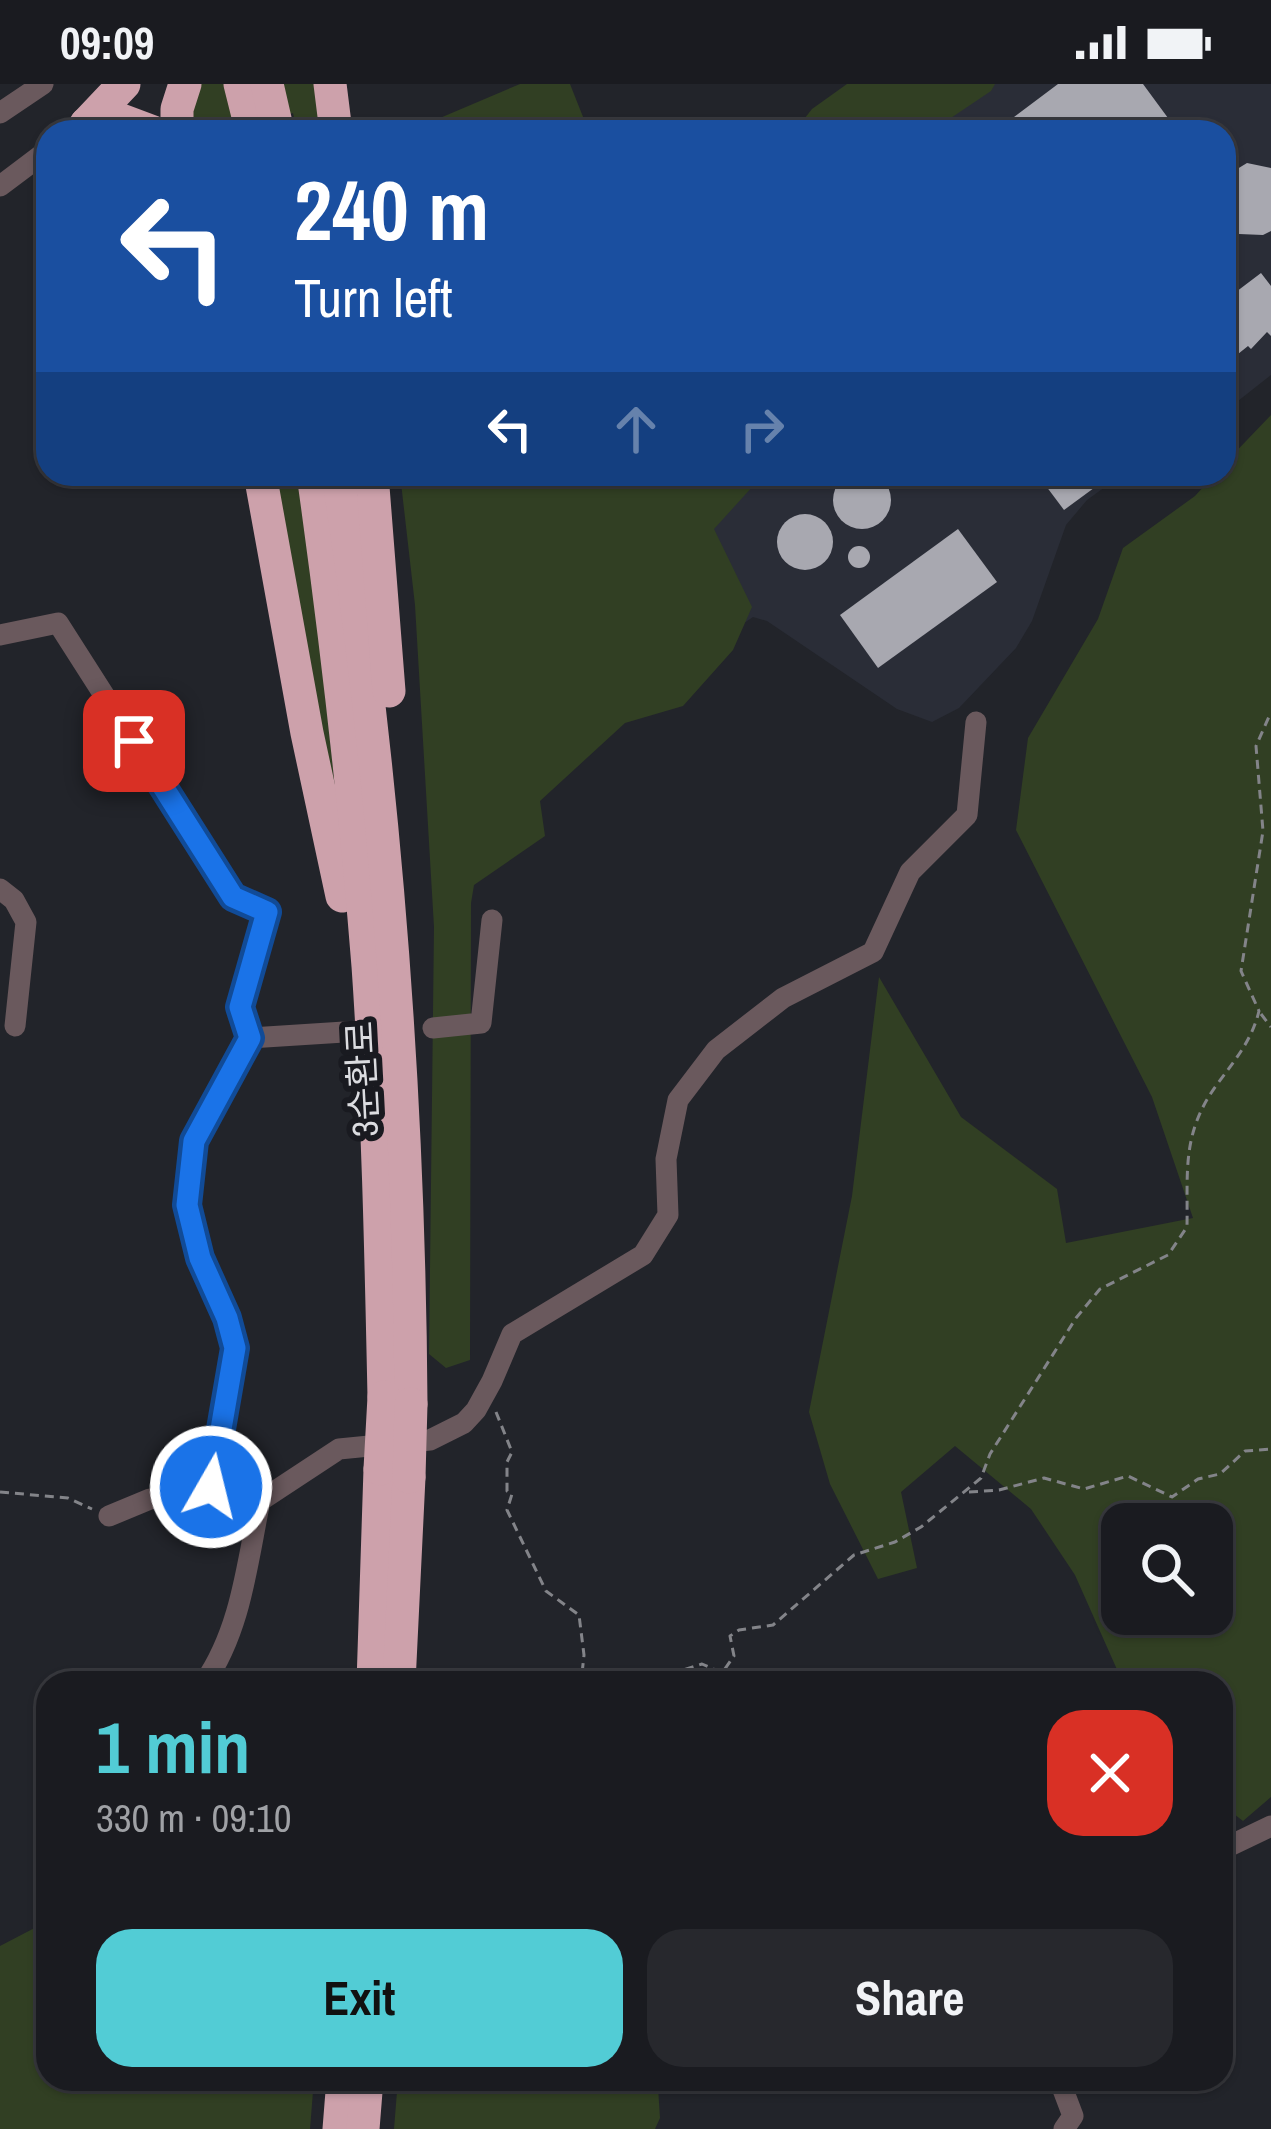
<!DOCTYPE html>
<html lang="en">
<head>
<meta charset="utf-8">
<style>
  body { margin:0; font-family:"Archivo Narrow","Noto Sans KR",sans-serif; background:#27282d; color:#f1f3f6; height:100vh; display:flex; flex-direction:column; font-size:45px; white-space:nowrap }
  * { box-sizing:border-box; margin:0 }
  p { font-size:39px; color:#9fa1a5 }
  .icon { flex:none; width:66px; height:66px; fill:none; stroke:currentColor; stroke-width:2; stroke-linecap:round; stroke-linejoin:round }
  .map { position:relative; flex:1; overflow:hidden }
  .sheet { position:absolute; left:36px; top:1587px; width:1197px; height:420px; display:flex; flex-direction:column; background:#1a1b20; border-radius:36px; box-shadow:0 3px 9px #0004,0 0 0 3px #38393e }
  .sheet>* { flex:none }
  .hud { position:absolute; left:36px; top:36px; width:1200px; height:366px; border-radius:36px; box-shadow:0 3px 9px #0004,0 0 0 3px #38393e; background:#1a4fa0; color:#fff; overflow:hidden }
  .controls { position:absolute; left:1101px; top:1419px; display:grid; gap:24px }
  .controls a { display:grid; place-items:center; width:132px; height:132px; border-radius:24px; background:#1a1b20; box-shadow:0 3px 9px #0004,0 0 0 3px #38393e; font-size:60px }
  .pin { position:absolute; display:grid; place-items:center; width:102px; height:102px; color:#fff; margin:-51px; border-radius:24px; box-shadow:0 6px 18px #0006 }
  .me { position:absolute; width:132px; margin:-66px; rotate:8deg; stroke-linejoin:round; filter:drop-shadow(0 0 9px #0008) }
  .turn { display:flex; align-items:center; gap:42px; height:252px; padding:0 60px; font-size:54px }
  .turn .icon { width:156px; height:156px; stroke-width:2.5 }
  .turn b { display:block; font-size:84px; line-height:102px }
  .lanes { display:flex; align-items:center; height:114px; padding:0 60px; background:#0003; justify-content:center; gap:60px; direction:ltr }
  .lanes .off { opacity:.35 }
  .round { display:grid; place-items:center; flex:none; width:126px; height:126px; border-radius:36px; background:#27282d }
  .head { display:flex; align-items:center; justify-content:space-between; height:204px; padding:0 60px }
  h1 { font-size:72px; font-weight:800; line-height:90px; color:#52ccd5 }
  .action { display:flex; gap:24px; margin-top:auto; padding:24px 60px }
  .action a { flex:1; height:138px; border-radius:36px; background:#52ccd5; color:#111; font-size:48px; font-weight:800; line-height:138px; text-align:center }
  .action a+a { background:#27282d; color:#f1f3f6 }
  .status { display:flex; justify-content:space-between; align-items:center; height:84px; padding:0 60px; background:#1a1b20; direction:ltr }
  .status svg { height:33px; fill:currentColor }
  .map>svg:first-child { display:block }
  .built { fill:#2a2d37 }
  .green { fill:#313f23; fill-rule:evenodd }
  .building { fill:#a8a8b0 }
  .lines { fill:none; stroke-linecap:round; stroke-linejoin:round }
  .path { stroke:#838489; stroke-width:3; stroke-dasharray:9 6; stroke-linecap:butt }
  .minor { stroke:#6a595d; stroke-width:21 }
  .highway { stroke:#cda1ab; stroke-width:33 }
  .highway-bridge { stroke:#cda1ab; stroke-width:33 }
  .route-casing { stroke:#114b97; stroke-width:30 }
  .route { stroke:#1a73e8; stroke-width:21 }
  .labels { text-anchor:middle; stroke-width:12; stroke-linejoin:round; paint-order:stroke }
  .street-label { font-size:36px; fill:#dbdce0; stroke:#191a20 }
</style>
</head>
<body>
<div class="status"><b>09:09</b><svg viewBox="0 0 49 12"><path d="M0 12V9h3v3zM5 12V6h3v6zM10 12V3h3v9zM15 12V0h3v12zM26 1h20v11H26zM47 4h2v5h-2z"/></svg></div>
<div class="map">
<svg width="1271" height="2045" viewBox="0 0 1271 2045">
  <rect width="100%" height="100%" fill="#22242a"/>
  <g class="built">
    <path d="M913,0H1271V291L1224,328V48H837Z"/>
    <path d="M585,390H1123L1087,416L1066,441L1032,537L1016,564L959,624L932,638L897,625L767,537L753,533L738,543Z"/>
  </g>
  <g class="green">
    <path d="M200,0H320L328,48H297L293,29L238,48H188Z"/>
    <path d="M520,0H570L589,48H407Z"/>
    <path d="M847,0H995L991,7L930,48H794L812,25Z"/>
    <path d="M1271,331V1713L1243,1737L1221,1720V1599H1123L1075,1491L1031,1425L955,1362L901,1408L917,1484L878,1495L830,1400L809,1328L852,1112L879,893L961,1033L1057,1105L1066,1159L1193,1134L1152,1013L1016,746L1028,654L1098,535L1123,464L1195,412L1215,390H1224V380ZM1122,1440H1212V1530H1122Z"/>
    <path d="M270,390H302L337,721Z"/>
    <path d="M400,390H764L714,445L752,523L733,566L683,622L625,639L540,717L545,752L474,801L471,819L470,1276L446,1284L429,1270L434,843L415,521Z"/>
    <path d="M48,1837V1995H314L310,2045H0V1862Z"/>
    <path d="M398,1995H667L658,2003L660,2034L655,2045H394Z"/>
  </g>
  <g class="building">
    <path d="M1058,0H1143L1168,34L1164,37L1173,48H994Z"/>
    <path d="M1247,79L1271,84V147L1263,151L1239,150L1224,138V93Z"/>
    <path d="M1261,189L1271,202V252L1267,248L1251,265L1248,262L1233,274L1235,277L1224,282V217Z"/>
    <circle cx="862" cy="416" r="29"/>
    <path d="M1037,390H1113L1064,426Z"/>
    <circle cx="805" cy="458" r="28"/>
    <path d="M958,445L997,498L878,584L840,531Z"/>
    <circle cx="859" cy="473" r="11"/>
  </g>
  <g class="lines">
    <g class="path">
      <path d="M1261,930L1271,943"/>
      <path d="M496,1328L512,1368L507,1378V1407L512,1410L507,1426L546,1507L579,1531L584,1571L581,1599"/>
      <path d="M0,1408L68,1414L92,1425"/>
      <path d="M969,1408L999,1406L1044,1394L1084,1405L1128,1392L1172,1413L1198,1395L1220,1390L1245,1367L1271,1365"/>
      <path d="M642,1599L702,1580L722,1589L734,1572L730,1552L739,1546L773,1541L854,1471L895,1458L921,1443L981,1394L990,1370L1076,1234L1100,1205L1168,1171L1187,1143C1188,1087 1181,1049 1218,999C1235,976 1252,956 1259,927L1241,887L1263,747L1256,662L1271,628"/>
    </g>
    <g class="minor">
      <path d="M0,29L43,0"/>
      <path d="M0,102L48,66"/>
      <path d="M0,551L58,539L233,813L267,828L240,923L249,954L194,1057L187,1121L200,1174L227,1234L235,1265L211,1404L150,1415L109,1432"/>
      <path d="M0,805L14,816L26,838L15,942"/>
      <path d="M433,944L481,939L492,836"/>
      <path d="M249,954L360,947"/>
      <path d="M211,1404L260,1417"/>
      <path d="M204,1599C241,1546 247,1480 260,1417L339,1365L430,1356L464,1339L476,1326L492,1297L512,1250L643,1171L668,1131L666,1075L678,1016L716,966L783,914L873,868L910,788L967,731L976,638"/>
      <path d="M1221,1766L1271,1742"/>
      <path d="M1059,1995L1073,2032L1064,2045"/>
    </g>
    <g class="highway">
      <path d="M240,0L252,48"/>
      <path d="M267,0L278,48"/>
      <path d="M330,0L336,48"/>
      <path d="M86,40L121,36L153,48"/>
      <path d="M86,40L124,0"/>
      <path d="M177,48V25L185,0"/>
      <path d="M260,390L307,649L342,812"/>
      <path d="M313,390C336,554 355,718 368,882C378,1026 381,1170 384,1313"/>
      <path d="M338,390C385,698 409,1008 411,1320"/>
      <path d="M372,390L389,607"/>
      <path d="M373,1599L380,1385"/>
      <path d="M399,1599L409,1393"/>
      <path d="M339,2045L343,1995"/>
      <path d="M363,2045L367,1995"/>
    </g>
    <g class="highway-bridge">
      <path d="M380,1385L384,1313"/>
      <path d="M409,1393L411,1320"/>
    </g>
  </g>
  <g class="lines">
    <g class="route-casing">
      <path id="route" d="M134,657L233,813L267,828L240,923L250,954L194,1057L187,1121L200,1174L227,1234L235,1264L211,1403"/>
    </g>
    <use href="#route" class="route"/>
  </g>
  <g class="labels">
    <g class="street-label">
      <text transform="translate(362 995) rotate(-93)" y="13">3순환로</text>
    </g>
  </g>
</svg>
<div class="controls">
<a><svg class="icon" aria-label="search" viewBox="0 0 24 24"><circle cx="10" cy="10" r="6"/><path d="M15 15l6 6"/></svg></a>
</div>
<div class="pin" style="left:134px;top:657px;background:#d93025"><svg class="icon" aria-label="arrive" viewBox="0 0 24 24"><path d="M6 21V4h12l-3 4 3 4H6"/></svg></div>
<svg class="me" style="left:211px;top:1403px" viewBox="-20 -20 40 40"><circle r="17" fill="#1a73e8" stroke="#fff" stroke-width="3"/><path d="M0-11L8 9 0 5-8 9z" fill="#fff"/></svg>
<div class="hud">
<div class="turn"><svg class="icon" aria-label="left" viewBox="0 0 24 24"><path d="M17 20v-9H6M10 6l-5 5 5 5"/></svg><div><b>240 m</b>Turn left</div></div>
<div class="lanes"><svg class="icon" aria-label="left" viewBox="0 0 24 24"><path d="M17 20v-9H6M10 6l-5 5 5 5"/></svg><svg class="icon off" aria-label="ahead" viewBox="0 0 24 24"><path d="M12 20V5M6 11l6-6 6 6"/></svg><svg class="icon off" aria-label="right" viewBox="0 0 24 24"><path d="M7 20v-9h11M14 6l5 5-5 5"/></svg></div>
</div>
<section class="sheet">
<div class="head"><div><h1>1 min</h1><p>330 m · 09:10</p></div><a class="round" style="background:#d93025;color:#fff"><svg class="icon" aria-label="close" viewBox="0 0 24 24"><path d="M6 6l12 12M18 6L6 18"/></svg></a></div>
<div class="action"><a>Exit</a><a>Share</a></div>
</section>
</div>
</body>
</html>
